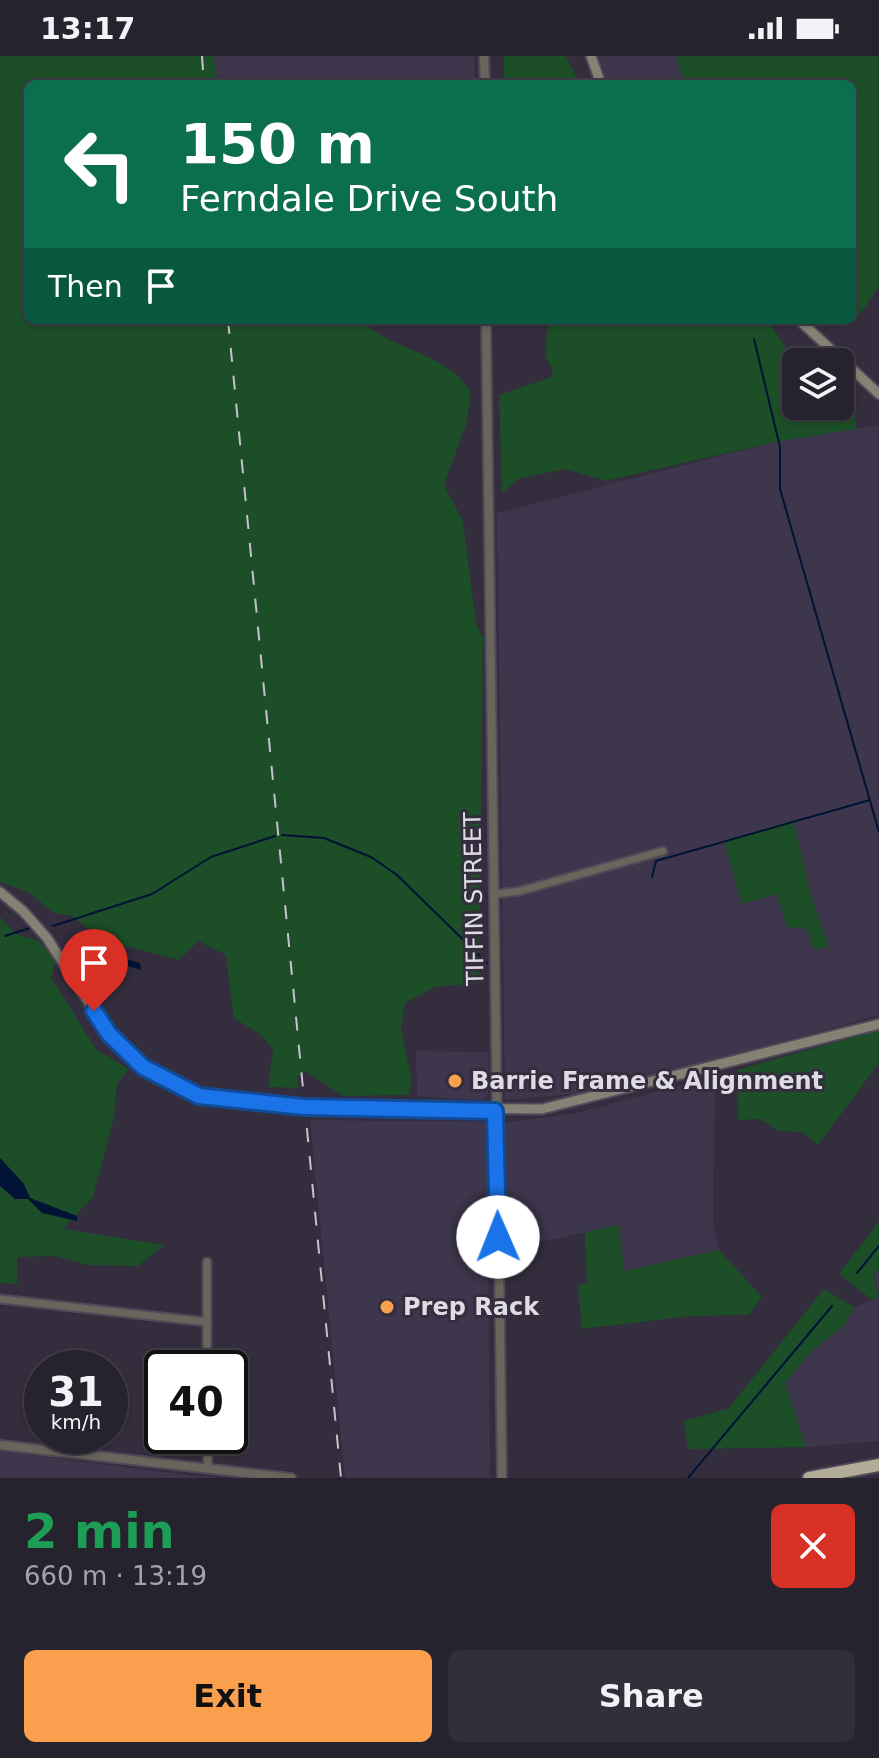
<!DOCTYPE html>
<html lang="en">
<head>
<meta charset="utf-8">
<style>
  body { margin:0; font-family:"DejaVu Sans",sans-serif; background:#322f3a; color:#f1f3f6; height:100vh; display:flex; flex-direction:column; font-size:30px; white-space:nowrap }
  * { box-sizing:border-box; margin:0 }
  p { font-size:26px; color:#a4a4aa }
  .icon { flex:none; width:44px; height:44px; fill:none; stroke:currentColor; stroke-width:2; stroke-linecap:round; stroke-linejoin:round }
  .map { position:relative; height:1422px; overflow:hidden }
  .details { display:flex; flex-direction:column; background:#26222e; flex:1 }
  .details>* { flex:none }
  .hud { position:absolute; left:24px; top:24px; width:832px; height:244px; border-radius:12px; box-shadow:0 2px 6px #0004,0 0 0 2px #423f4a; background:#0b6e4f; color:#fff; overflow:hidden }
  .tools { position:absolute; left:782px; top:292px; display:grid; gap:16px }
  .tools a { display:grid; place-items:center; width:72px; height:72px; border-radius:12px; background:#26222e; box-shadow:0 2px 6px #0004,0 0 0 2px #423f4a; font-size:40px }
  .speed { position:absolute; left:24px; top:1294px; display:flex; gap:16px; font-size:40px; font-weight:700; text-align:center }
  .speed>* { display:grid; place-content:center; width:104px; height:104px; border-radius:50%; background:#26222e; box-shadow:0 2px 6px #0004,0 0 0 2px #423f4a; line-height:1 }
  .speed small { font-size:20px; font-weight:400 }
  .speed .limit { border:4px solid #111; border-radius:12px; background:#fff; color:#111 }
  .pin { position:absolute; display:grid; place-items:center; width:68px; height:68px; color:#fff; margin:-82px -34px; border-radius:50% 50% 50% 0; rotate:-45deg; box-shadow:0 0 8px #0007 }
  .pin .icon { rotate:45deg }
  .me { position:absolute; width:88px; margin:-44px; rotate:359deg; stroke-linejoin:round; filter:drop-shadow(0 0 6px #0008) }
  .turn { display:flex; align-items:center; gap:28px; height:168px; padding:0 24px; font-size:36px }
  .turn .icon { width:104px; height:104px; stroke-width:2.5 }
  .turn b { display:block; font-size:56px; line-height:68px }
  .then { display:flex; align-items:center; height:76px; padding:0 24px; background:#0003; gap:16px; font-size:30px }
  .round { display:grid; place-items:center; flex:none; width:84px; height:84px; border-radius:12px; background:#322f3a }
  .summary { display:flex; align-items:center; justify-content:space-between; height:136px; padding:0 24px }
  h1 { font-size:48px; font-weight:600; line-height:60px; color:#1e9e55 }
  .action { display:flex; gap:16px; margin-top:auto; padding:16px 24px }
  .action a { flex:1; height:92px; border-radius:12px; background:#fa9f4e; color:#111; font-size:32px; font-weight:600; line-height:92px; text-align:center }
  .action a+a { background:#322f3a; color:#f1f3f6 }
  .status { display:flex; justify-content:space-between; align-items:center; height:56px; padding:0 40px; background:#26222e; direction:ltr }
  .status svg { height:22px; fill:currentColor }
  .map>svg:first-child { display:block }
  .built { fill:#3e364c }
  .green { fill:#1c4e27 }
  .water { fill:#001235 }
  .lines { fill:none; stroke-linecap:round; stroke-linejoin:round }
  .stream { stroke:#001235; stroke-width:2 }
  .minor-casing { stroke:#4f4958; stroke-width:11 }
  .tertiary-casing { stroke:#4f4958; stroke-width:12 }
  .secondary-casing { stroke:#4f4958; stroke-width:13 }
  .motorway-casing { stroke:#4f4958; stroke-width:16 }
  .minor { stroke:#67655c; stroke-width:7 }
  .tertiary { stroke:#67655c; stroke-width:8 }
  .secondary { stroke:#858174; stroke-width:9 }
  .motorway { stroke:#b1ab97; stroke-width:12 }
  .rail { stroke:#c6c2cd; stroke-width:2; stroke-dasharray:14 14; stroke-linecap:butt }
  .route-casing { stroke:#114b97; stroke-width:20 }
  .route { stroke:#1a73e8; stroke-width:14 }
  .poi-dot { fill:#fa9f4e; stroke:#332d3d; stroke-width:3 }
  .labels { text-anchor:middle; stroke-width:6; stroke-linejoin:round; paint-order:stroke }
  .street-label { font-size:24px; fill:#dfdce6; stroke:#332d3d }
  .poi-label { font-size:24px; font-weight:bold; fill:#dfdce6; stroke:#332d3d; text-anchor:start }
</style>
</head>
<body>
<div class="status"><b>13:17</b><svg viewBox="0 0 49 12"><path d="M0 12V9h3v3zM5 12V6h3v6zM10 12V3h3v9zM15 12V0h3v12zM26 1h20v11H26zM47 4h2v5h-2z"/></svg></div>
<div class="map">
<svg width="879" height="1422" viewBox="0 0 879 1422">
  <rect width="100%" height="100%" fill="#332d3d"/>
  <g class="built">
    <path d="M214,0H474V28H217Z"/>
    <path d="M599,0H676L685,28H607Z"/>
    <path d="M879,369V959L598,1036L505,1044L497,457L775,386Z"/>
    <path d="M416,995L489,996L488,1039L483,1045L417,1040Z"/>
    <path d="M715,1020L713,1168L719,1194L624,1215L619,1169L504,1194L503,1067L577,1057Z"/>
    <path d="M310,1064L487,1066L490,1422H345Z"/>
    <path d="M879,1214V1385L806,1391L785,1327L813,1294L845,1269L854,1251L878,1242L874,1215Z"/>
    <path d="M0,1395L179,1418L219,1422H0Z"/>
  </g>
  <g class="green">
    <path d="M0,0H214L217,28H28V264H360C391,294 448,297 471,336L466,368L444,429L463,465L476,567L483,582L479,927L435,931L405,947L401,973L412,1025L409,1039L343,1040L305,1015L298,1021V1032L268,1031L273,993L261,979L234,962L226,899L198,885L179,904L102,884L72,860L54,857L28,836L0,826Z"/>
    <path d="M504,0H566L580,28H504Z"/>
    <path d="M676,0H879V231L855,265L852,28H685Z"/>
    <path d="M548,264H767L788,295L803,306H796V350H840V338L855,351L856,373L775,386L605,425L566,413L520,422L502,437L499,339L551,321L553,313L545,301Z"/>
    <path d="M793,764L812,843L829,891L814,894L807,873L787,871L777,838L742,848L724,786Z"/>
    <path d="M0,861L16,878L39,885L56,904L51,922L97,994L129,1013L117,1028L114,1062L93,1141L63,1173L164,1189L138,1210L88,1209L56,1200L17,1201V1228L0,1227Z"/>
    <path d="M879,974V1007L818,1089L802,1076L779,1075L760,1063L738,1064L737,1014Z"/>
    <path d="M879,1165V1214L874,1216L878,1242L872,1244L839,1218Z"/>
    <path d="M619,1169L624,1215L719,1194L762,1241L749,1259L690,1260L582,1273L578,1229L587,1227L585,1176Z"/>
    <path d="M824,1233L854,1251L845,1269L813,1294L785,1327L806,1391L688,1393L684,1365L729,1352Z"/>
  </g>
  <g class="water">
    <path d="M79,885L91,887L105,898L140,907L141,914L110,904L92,912L76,888Z"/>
    <path d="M0,1102L24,1128L30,1142L77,1160V1165L42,1157L28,1143H15L0,1130Z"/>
  </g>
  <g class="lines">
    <g class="stream">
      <path d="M754,283L780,391V433L879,776"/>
      <path d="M282,779L324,782L371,801L397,819L487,907"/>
      <path d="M652,821L656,805L870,744"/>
      <path d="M53,870L152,838L211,801L275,780"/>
      <path d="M5,880L30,872"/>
      <path d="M857,1217L879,1190"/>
      <path d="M688,1422L832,1250"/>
    </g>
    <g class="minor-casing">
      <g id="minor">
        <path d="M495,838L520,835L663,795"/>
        <path d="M207,1206V1312"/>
        <path d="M0,1243L207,1266"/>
        <path d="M207,1380L208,1412"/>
      </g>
    </g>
    <g class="tertiary-casing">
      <g id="tertiary">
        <path d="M484,0L485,28"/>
        <path d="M486,264L502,1422"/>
        <path d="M0,1389L291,1422"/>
      </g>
    </g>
    <g class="secondary-casing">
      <g id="secondary">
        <path d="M591,0L601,28"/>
        <path d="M799,264L879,338"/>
        <path d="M0,836L23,855L47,882L109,978L143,1011L187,1035L222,1045L304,1051L542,1053L879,968"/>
      </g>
    </g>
    <g class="motorway-casing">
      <path id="motorway" d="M809,1422L879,1409"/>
    </g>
    <use href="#minor" class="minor"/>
    <use href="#tertiary" class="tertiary"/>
    <use href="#secondary" class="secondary"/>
    <use href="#motorway" class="motorway"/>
    <g class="rail">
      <path d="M202,0L204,28"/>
      <path d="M228,264L341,1422"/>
    </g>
  </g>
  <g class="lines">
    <g class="route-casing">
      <path id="route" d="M94,955L109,978L143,1011L199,1040L304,1051L495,1055L498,1181"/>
    </g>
    <use href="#route" class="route"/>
  </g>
  <g class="poi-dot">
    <circle cx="455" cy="1025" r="8"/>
    <circle cx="387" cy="1251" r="8"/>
  </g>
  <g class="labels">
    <g class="street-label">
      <text transform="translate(474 843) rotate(-91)" y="8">TIFFIN STREET</text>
    </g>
    <g class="poi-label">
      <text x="471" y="1033">Barrie Frame &amp; Alignment</text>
      <text x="403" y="1259">Prep Rack</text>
    </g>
  </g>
</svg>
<div class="tools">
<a><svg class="icon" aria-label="layers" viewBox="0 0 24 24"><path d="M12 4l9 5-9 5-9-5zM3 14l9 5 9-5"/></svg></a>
</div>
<div class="speed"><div>31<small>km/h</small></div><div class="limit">40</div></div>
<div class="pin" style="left:94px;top:955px;background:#d93025"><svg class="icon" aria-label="arrive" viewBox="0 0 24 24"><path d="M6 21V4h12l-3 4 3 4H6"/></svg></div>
<svg class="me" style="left:498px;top:1181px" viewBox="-20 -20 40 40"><circle r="19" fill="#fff"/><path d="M0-13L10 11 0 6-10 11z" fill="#1a73e8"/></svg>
<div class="hud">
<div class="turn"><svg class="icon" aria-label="left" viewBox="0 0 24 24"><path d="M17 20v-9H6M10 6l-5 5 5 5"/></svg><div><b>150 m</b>Ferndale Drive South</div></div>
<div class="then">Then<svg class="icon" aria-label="arrive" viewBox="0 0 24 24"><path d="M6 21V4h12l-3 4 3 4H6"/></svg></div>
</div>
</div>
<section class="details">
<div class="summary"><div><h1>2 min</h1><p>660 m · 13:19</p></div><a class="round" style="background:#d93025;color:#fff"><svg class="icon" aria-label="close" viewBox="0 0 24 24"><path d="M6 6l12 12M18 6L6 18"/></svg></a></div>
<div class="action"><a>Exit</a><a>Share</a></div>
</section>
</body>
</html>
